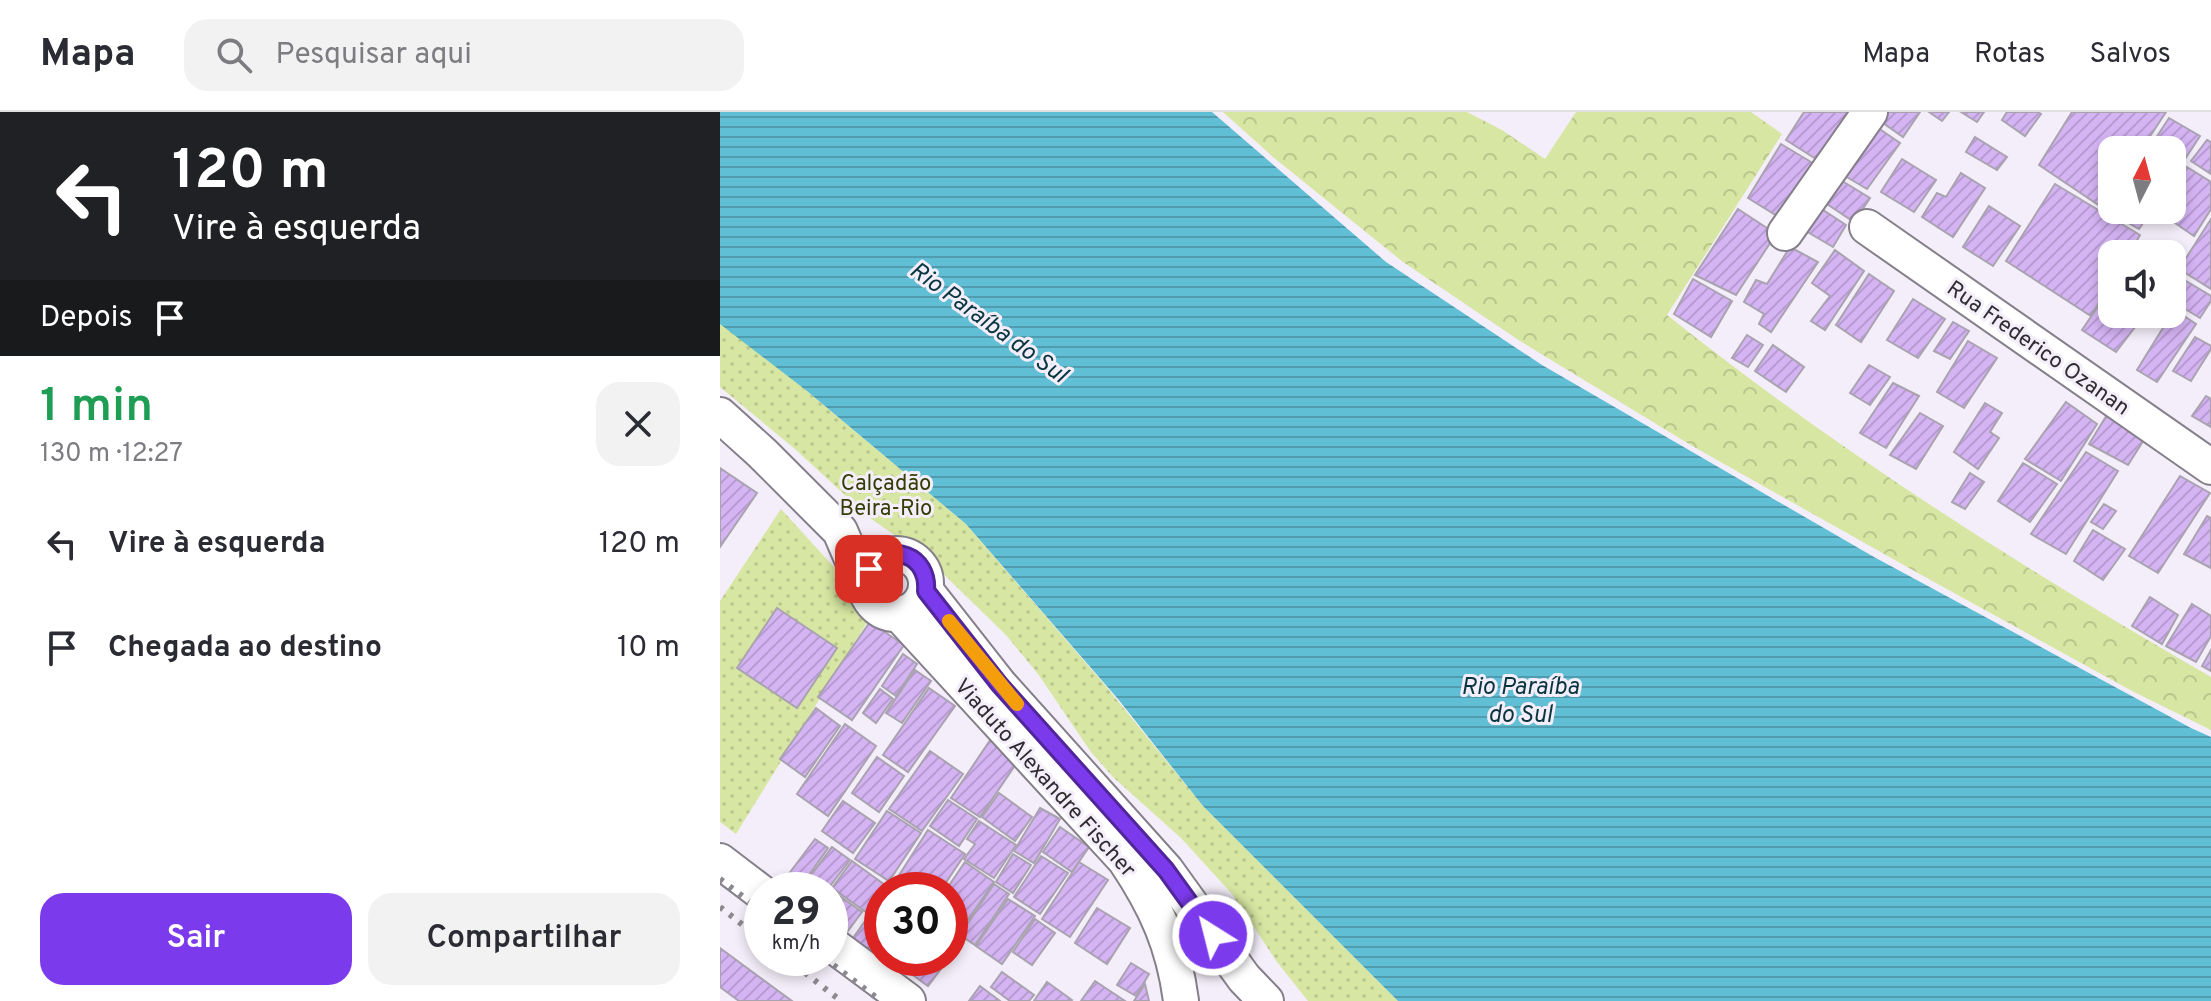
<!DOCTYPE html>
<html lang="pt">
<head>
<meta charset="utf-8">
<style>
  body { margin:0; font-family:Overpass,sans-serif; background:#f2f2f3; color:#2b2b33; height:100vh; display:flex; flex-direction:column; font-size:30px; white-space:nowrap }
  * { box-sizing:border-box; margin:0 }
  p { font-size:26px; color:#7c7c81 }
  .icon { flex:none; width:44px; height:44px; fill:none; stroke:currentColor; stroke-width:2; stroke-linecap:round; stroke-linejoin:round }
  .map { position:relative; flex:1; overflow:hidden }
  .details { display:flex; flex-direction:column; background:#fff; width:720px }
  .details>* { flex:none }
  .top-card { background:#202124; color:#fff; overflow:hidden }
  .needle { width:52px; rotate:6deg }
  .tools { position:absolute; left:1378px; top:24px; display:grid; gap:16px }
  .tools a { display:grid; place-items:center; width:88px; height:88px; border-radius:16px; background:#fff; box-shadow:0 4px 12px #0003; font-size:40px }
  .speed { position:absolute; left:24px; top:760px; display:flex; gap:16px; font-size:40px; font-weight:700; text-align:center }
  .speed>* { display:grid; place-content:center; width:104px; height:104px; border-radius:50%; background:#fff; box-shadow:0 4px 12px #0003; line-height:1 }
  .speed small { font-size:20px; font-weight:400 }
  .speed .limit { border:12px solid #d22; background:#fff; color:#111 }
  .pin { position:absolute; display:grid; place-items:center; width:68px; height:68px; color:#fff; margin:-34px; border-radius:16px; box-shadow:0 4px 12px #0006 }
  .me { position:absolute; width:88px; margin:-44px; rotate:324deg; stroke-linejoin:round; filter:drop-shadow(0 0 6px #0008) }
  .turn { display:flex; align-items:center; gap:28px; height:168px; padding:0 40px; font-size:36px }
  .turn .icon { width:104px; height:104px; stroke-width:2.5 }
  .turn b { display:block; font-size:56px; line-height:68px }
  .then { display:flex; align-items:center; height:76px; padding:0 40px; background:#0003; gap:16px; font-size:30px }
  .round { display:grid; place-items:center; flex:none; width:84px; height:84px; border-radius:24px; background:#f2f2f3 }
  .summary { display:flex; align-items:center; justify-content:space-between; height:136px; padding:0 40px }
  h1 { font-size:48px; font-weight:600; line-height:60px; color:#1e9e55 }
  .button { display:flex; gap:16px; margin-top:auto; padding:16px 40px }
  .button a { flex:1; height:92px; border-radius:24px; background:#7c3aed; color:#fff; font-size:32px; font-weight:600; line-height:92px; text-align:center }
  .button a+a { background:#f2f2f3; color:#2b2b33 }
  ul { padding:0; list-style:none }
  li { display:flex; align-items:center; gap:24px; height:104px; padding:0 40px }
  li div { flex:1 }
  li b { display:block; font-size:30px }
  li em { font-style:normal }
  header { display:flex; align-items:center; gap:48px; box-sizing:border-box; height:112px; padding:0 40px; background:#fff; border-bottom:2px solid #e1e1e2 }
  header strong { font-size:38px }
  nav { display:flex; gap:44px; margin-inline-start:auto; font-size:28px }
  .search { width:560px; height:72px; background:#f2f2f3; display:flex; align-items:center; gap:20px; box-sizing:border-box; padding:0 28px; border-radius:24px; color:#7c7c81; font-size:30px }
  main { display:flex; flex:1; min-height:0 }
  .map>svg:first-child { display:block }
  .forest { fill:url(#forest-crowns) }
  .park { fill:url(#park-dots) }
  .water { fill:url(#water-rules) }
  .building { fill:url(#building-hatch); stroke:#a9a3af; stroke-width:2 }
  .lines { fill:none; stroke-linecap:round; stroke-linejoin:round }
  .minor-casing { stroke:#857f8a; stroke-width:38 }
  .minor { stroke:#fff; stroke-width:34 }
  .rail { stroke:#8d8991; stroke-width:6; stroke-dasharray:4 8; stroke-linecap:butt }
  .route-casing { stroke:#51269a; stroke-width:20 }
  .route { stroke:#7c3aed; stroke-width:14 }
  .slow { stroke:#f59e0b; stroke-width:14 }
  .labels { text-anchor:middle; stroke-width:6; stroke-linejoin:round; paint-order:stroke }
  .street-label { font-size:22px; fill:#2f2d31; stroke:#f4eefa }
  .park-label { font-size:22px; fill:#353d06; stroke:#f4eefa }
  .water-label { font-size:24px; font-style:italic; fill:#083640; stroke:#f4eefa }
</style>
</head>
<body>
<header>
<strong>Mapa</strong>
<div class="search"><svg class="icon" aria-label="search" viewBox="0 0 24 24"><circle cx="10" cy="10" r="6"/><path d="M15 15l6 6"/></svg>Pesquisar aqui</div>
<nav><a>Mapa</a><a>Rotas</a><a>Salvos</a></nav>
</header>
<main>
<section class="details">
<div class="top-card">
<div class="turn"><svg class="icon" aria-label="left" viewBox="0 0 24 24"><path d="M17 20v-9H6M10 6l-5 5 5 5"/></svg><div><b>120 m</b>Vire à esquerda</div></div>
<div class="then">Depois<svg class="icon" aria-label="arrive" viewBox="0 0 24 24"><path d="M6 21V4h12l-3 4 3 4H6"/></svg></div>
</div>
<div class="summary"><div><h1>1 min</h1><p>130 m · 12:27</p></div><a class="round"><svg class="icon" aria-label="close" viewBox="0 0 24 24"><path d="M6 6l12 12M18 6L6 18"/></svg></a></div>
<ul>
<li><svg class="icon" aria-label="left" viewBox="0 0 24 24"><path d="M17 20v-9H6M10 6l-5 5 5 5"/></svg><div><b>Vire à esquerda</b></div><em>120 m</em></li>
<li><svg class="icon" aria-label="arrive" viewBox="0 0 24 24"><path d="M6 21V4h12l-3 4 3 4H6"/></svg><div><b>Chegada ao destino</b></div><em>10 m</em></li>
</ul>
<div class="button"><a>Sair</a><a>Compartilhar</a></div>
</section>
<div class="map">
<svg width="1491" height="889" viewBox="0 0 1491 889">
  <defs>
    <pattern id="forest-crowns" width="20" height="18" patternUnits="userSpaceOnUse" patternTransform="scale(2)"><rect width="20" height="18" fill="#d7e6a2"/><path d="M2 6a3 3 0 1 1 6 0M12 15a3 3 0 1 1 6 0" fill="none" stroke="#b9c68c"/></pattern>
    <pattern id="park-dots" width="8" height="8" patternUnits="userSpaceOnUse" patternTransform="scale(2)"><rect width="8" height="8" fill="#d7e6a2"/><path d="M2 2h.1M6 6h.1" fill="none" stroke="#b9c68c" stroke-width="1.8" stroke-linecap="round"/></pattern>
    <pattern id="water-rules" width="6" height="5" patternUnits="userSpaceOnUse" patternTransform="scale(2)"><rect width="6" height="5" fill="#60bed5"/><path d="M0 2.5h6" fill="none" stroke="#509bad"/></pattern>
    <pattern id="building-hatch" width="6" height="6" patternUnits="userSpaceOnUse" patternTransform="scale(2)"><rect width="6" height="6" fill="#d5b4f4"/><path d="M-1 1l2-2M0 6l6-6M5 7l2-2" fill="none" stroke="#b79bd2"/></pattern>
  </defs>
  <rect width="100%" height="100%" fill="#f4eefa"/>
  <path class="forest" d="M503,0H747L782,18L825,47L856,0H1031L1062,22L947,203C1118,339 1302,456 1491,565V618L1412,579L1205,465L974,335L800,229L683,150L553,45Z"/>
  <g class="park">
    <path d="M0,210L81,274L246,412L384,572L483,694L678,889H588L557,850L512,782L462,727L393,665L371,640L318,562L286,523L206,445L150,406L75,337L0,275Z"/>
    <path d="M61,397L154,499L16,722L0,710V489Z"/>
  </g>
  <path class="water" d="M0,0H492L666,150L822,253L1154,445L1471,616L1491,625V889H678L483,694L398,587L246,412L87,279L0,212Z"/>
  <g class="building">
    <path d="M1084,0H1131L1099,49L1066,28Z"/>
    <path d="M1155,0H1200L1183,25L1152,3Z"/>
    <path d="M1209,0H1229L1222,9Z"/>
    <path d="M1241,0H1264L1257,10Z"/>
    <path d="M1287,0H1318L1321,2L1305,24L1282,8Z"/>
    <path d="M1352,0H1446L1421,38H1392V83L1383,96L1319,53Z"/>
    <path d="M1449,6L1480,24L1452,67V38H1428Z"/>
    <path d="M1148,9L1180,31L1147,77L1115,58Z"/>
    <path d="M1255,25L1287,45L1277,58L1246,40Z"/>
    <path d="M1487,28L1491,30V62L1471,49Z"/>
    <path d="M1061,32L1096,53L1062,107L1028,86Z"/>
    <path d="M1182,47L1216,68L1194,100L1161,80Z"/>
    <path d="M1467,55L1491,70V97L1474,124L1439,100L1440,98H1452V80Z"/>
    <path d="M1109,61L1150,86L1134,110L1095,84Z"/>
    <path d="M1241,61L1265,76L1233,125L1202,105L1217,81L1226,85Z"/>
    <path d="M1335,72L1420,123L1409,142H1392V169L1371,204L1286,149Z"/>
    <path d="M1094,92L1126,113L1113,135L1079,115Z"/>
    <path d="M1269,94L1300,114L1273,154L1243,135Z"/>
    <path d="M1392,94V98H1432L1419,117L1389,100Z"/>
    <path d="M1018,97L1056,122L1016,183L975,163Z"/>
    <path d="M1491,107V177L1459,157Z"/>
    <path d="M1070,135L1098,150L1051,220L1039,212L1044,202L1024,190L1036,168L1047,172Z"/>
    <path d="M1115,138L1144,159L1105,218L1091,209L1110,184L1092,171Z"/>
    <path d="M1149,162L1174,179L1141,230L1116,213Z"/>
    <path d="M1456,163L1491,184V189L1480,206L1452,189V170Z"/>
    <path d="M973,167L1012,189L991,225L954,202Z"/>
    <path d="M1392,174V202H1425L1396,240L1362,218Z"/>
    <path d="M1193,187L1225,207L1198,246L1167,228Z"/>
    <path d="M1452,196L1476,212L1437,270L1417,258L1446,211L1433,203L1452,202Z"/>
    <path d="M1233,210L1249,219L1230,247L1214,239Z"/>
    <path d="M1027,223L1043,233L1028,255L1012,246Z"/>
    <path d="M1475,225L1491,234V237L1471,269L1453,259Z"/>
    <path d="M1248,229L1277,246L1244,296L1217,280Z"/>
    <path d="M1053,233L1084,255L1066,280L1035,259Z"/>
    <path d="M1149,253L1170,265L1150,293L1130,281Z"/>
    <path d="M1173,271L1199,284L1166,336L1140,321Z"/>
    <path d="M1486,284L1491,287V315L1472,304Z"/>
    <path d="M1346,290L1377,312L1341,369L1305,347Z"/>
    <path d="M1265,291L1282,301L1270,320L1279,326L1258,357L1234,340Z"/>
    <path d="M1390,298L1427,323L1408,353L1369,332Z"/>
    <path d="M1200,301L1223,314L1196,357L1170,343Z"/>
    <path d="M1366,340L1398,359L1346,442L1311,422Z"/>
    <path d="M1303,351L1337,372L1310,410L1278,389Z"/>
    <path d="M0,356L37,381L0,435Z"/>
    <path d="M1250,361L1264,370L1245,397L1232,390Z"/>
    <path d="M1460,364L1490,381L1438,461L1409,444Z"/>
    <path d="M1384,392L1396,399L1383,417L1371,410Z"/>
    <path d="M1487,404L1491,406V456L1464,442Z"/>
    <path d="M1373,418L1405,437L1383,468L1354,449Z"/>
    <path d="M1430,485L1458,503L1442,532L1412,514Z"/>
    <path d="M1472,492L1491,504V524L1476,550L1446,534Z"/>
    <path d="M57,496L117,536L77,596L17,556Z"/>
    <path d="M150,510L184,533L132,608L98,585Z"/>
    <path d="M1491,538V559L1482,554Z"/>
    <path d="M183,542L197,552L176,584L162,574Z"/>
    <path d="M195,558L211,569L182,611L166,601Z"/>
    <path d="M209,576L235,594L188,660L163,643Z"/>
    <path d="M160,577L173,587L156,611L143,601Z"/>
    <path d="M96,596L120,614L85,665L60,647Z"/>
    <path d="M125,612L156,634L108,704L77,682Z"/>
    <path d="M271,627L300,646L260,705L231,686Z"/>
    <path d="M210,639L243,662L202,719L169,697Z"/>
    <path d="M157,645L184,664L159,700L132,681Z"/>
    <path d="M279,681L312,705L295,729L262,705Z"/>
    <path d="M228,688L257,707L239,734L210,714Z"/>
    <path d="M123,689L155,711L133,741L102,719Z"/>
    <path d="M320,696L340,707L314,751L294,739Z"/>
    <path d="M167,699L201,721L169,769L135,747Z"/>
    <path d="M259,709L296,733L274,766L244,747L255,732L247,727Z"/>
    <path d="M340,715L369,735L352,760L323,740Z"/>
    <path d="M208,718L245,742L221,778H191L176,768Z"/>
    <path d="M95,727L108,736L82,773L68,763Z"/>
    <path d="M112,735L130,748L107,778H80Z"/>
    <path d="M293,742L311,753L293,781L276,770Z"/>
    <path d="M321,744L348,761L320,802L294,785Z"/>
    <path d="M132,749L165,773L146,800L112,776Z"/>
    <path d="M245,750L274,770L238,822L230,816V778H226Z"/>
    <path d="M359,750L388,768L350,825L322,807Z"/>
    <path d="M274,772L289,782L255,833L240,823Z"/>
    <path d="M111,778L142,800L127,820L110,807Z"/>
    <path d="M162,785V846H173L162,861L126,836Z"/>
    <path d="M288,787L315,804L282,852L256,834Z"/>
    <path d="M377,796L410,816L387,852L355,831Z"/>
    <path d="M315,807L335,821L312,853L293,840Z"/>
    <path d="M230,822L240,830L230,844Z"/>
    <path d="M0,836L72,889H19L0,875Z"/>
    <path d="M178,846H229L208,874L175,850Z"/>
    <path d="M411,851L429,862L416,884L397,873Z"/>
    <path d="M282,860L314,883L309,889H290L271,875Z"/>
    <path d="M375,869L405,889H361Z"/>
    <path d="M327,870L352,888L351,889H314Z"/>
    <path d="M425,872L429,889H414Z"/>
    <path d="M260,874L280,889H249Z"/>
  </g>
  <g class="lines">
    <g class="minor-casing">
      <g id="minor">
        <path d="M1147,115L1491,355"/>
        <path d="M1065,121L1150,0"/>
        <path d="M0,303L42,341L120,419L147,482"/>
        <circle cx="176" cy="472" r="30"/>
        <path d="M206,479L279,572L446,758L524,866L546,889"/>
        <path d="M179,502L405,748C436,794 454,834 461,889"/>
        <path d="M0,749L42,781"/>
        <path d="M110,831L188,889"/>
      </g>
    </g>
    <use href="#minor" class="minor"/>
    <g class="rail">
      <path d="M0,767L42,799"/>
      <path d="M0,795L42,828"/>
      <path d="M66,846L121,889"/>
      <path d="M104,846L161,889"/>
    </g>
  </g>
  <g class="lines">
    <g class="route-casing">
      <path id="route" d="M149,457C171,429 209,443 206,479L279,572L446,758L493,823"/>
    </g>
    <use href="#route" class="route"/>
    <path class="slow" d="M229,509L297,592"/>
  </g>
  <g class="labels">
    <g class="street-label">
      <text transform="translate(1319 235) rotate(35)" y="8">Rua Frederico Ozanan</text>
      <text transform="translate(326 665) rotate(48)" y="8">Viaduto Alexandre Fischer</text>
    </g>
    <g class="park-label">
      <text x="166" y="378">Calçadão<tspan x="166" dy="25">Beira-Rio</tspan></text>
    </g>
    <g class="water-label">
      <text transform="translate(269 210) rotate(36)" y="8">Rio Paraíba do Sul</text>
      <text x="800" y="582">Rio Paraíba<tspan x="800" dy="28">do Sul</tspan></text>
    </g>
  </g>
</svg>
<div class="tools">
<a><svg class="needle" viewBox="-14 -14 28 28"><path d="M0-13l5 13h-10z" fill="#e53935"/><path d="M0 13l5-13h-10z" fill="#7c7c81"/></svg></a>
<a><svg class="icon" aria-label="sound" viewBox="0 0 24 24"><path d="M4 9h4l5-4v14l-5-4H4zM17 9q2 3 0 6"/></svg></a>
</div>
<div class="speed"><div>29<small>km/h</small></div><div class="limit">30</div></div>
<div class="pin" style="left:149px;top:457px;background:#d93025"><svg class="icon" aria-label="arrive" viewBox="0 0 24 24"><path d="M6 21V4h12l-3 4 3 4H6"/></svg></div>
<svg class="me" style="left:493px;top:823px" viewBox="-20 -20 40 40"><circle r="17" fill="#7c3aed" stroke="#fff" stroke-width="3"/><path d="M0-11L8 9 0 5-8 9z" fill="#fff"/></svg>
</div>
</main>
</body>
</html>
